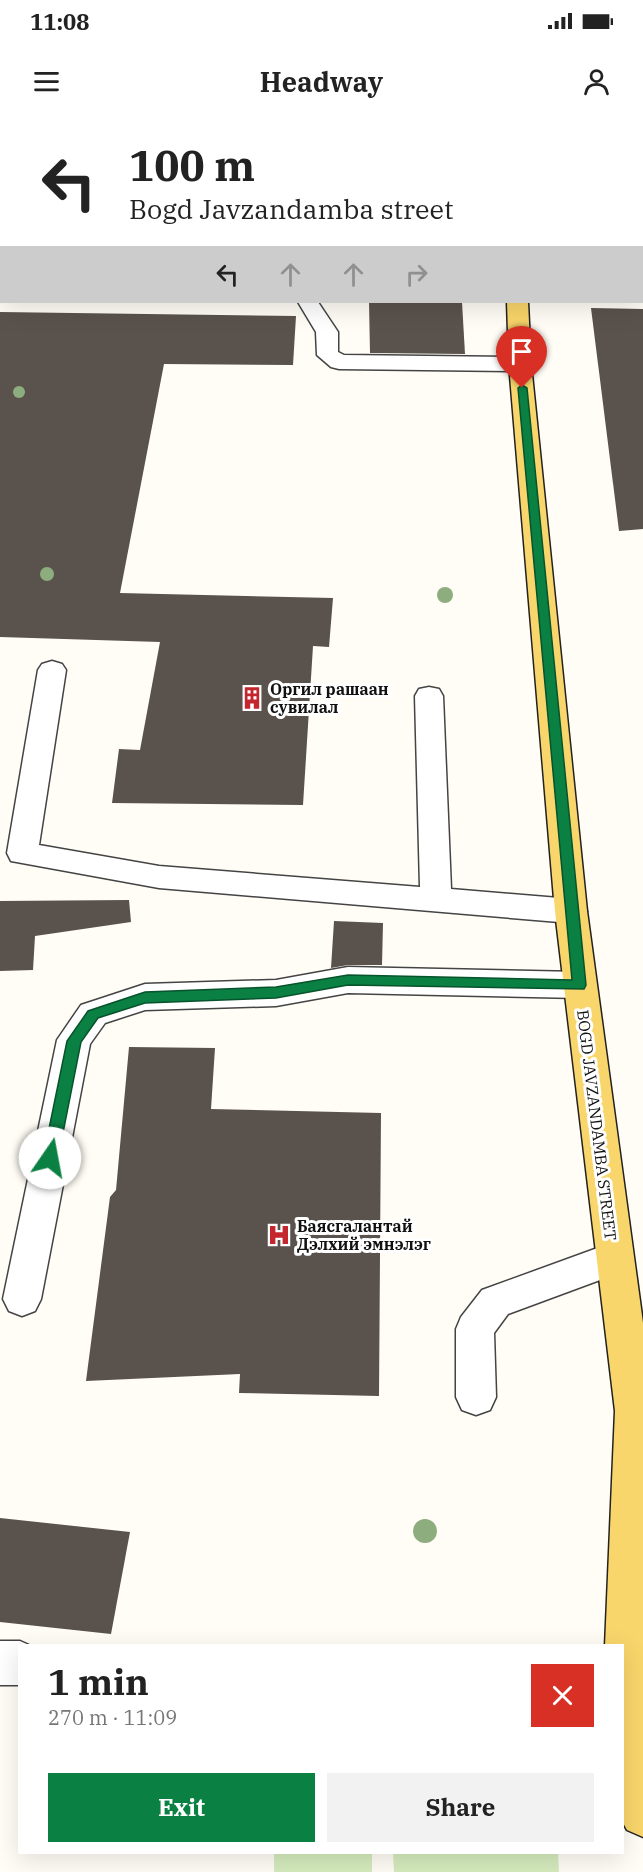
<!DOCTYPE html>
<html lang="en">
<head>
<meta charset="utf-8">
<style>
  body { margin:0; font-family:"IBM Plex Serif",serif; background:#f2f2f2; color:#222; height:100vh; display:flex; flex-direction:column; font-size:22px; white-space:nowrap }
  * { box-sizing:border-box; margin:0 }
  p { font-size:20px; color:#767676 }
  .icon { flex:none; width:33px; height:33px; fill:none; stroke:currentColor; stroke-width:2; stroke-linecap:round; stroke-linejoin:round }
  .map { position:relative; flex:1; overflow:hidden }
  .side { position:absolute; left:18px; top:1524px; width:606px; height:210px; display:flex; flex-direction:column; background:#fff; border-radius:0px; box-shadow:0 6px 24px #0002 }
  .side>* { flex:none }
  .hud { position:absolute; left:0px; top:0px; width:644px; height:183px; box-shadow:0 6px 24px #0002; background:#fff; color:#222; overflow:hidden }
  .pin { position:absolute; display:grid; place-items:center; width:51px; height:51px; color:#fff; margin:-62px -26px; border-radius:50% 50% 50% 0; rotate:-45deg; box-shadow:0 0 6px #0007 }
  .pin .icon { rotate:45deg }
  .me { position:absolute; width:66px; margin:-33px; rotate:12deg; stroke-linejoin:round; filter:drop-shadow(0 0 4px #0008) }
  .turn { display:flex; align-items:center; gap:21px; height:126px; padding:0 30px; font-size:27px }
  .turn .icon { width:78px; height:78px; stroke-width:2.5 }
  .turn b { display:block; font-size:42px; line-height:51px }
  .lanes { display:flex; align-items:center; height:57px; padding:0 30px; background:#0003; justify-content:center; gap:30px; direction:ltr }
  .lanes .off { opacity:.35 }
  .round { display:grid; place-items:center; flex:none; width:63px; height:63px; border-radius:0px; background:#f2f2f2 }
  .head { display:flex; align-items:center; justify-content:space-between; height:102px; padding:0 30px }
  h1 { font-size:36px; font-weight:700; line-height:45px }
  .action { display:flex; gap:12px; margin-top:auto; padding:12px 30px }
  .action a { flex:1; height:69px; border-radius:0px; background:#0b8043; color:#fff; font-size:24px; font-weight:700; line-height:69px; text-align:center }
  .action a+a { background:#f2f2f2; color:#222 }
  .status { display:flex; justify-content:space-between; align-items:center; height:42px; padding:0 30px; background:#fff; direction:ltr }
  .status svg { height:16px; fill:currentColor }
  header { display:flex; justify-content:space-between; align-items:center; height:78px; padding:0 30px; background:#fff; font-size:27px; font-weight:700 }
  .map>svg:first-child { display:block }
  .green { fill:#d5ebbd }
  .building { fill:#5a524d }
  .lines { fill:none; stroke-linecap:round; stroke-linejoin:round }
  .minor-casing { stroke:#444; stroke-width:3 }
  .major-casing { stroke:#222; stroke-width:3 }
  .minor { fill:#fff; fill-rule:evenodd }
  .major { fill:#f9d66b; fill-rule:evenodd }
  .tree { fill:#8dad7f }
  .route { fill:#0b8043; stroke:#07532c; stroke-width:1.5 }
  .labels { text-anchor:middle; stroke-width:6; stroke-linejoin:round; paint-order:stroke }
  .poi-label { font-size:16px; font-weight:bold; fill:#111; stroke:#fff; text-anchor:start }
  .street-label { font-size:16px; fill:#111; stroke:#fff }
</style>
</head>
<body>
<div class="status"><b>11:08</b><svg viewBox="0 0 49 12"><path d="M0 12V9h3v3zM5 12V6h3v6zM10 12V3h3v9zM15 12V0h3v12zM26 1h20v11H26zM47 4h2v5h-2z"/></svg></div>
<header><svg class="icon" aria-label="menu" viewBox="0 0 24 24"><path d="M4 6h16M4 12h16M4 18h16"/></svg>Headway<svg class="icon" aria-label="person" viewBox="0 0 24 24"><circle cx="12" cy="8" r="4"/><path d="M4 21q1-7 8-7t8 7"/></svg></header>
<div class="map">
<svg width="643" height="1752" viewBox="0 0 643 1752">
  <rect width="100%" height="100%" fill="#fffdf5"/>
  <g class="green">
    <rect x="274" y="1733" width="98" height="19"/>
    <path d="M393,1733H558L559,1752H394Z"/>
  </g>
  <g class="building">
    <path d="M369,182H462L465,234L370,233Z"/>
    <path d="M591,188L643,189V409L619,411Z"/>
    <path d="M0,192L296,196L293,245L164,244L120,473L333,478L329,527L313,526L303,685L112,683L119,629L140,630L160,522L0,517Z"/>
    <path d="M129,780L131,802L35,816L33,850L0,851V781Z"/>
    <path d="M334,801L383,803L382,845H348L331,848Z"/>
    <path d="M129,927L215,928L211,989L381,993L379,1276L239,1273L240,1254L86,1261L110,1077L116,1070Z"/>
    <path d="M0,1398L130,1412L111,1514L0,1502Z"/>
  </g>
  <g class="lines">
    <g class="minor-casing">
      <g id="minor">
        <path d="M40,0H58L39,2Z"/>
        <path d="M480,0H498L479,2Z"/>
        <rect x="0" y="2" width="2" height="12"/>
        <rect x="0" y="74" width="2" height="12"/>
        <rect x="642" y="78" width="1" height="12"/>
        <rect x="642" y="104" width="1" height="12"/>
        <rect x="0" y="133" width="2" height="12"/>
        <rect x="0" y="166" width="2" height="12"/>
        <path d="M298,182H318L338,212V232L344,235L520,237L528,239L531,244L528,249L520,251L339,249L331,247L317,235L316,212Z"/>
        <path d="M52,541L62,544L66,550L39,725L159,746L420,767L415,576L419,569L429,567L439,569L443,576L451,769L571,779L582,783L587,791L582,799L571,803L159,768L11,741L7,733L38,550L42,544Z"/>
        <path d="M348,847L579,852L591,856L595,865L591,874L579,878L348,873L276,886L145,890L105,903L90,924L41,1179L35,1191L22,1196L9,1191L3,1179L57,920L81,885L145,864L276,860Z"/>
        <path d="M614,1122L627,1126L633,1138L627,1150L508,1194L494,1213L496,1277L490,1290L476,1295L462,1290L456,1277V1209L461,1197L482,1170Z"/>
        <path d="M0,1521H20L31,1526H20V1565H0Z"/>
      </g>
    </g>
    <g class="major-casing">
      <g id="major">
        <path d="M524,0H544L545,2H525Z"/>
        <rect x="0" y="46" width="2" height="12"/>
        <rect x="642" y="47" width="1" height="12"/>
        <path d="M507,182H528L531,244L587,791L643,1203V1717L627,1710L622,1701V1526H605L615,1291L555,791L509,244Z"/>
      </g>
    </g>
    <use href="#minor" class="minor"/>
    <use href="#major" class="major"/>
  </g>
  <g class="tree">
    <circle cx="19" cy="272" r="6"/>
    <circle cx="47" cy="454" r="7"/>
    <circle cx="445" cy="475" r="8"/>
    <circle cx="425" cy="1411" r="12"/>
  </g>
  <path class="route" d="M522,265L527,268L586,865L584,869L348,865L276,878L145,883L98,898L81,922L58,1038L55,1042L50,1044L45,1042L43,1038L67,921L88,891L145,872L276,867L348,855L572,860L518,268Z"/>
  <defs>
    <g id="building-bare" transform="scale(1.8)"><path d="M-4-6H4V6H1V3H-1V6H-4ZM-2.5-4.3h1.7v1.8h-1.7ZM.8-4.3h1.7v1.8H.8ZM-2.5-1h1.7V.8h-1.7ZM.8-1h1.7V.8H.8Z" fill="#c4262e" stroke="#fff" stroke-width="2.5" paint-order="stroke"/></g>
    <g id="hospital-bare" transform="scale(1.8)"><path d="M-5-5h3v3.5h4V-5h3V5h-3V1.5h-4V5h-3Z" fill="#c4262e" stroke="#fff" stroke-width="2.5" paint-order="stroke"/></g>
  </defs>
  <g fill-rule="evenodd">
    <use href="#building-bare" x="252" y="578"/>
    <use href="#hospital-bare" x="279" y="1115"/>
  </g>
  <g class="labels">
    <g class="poi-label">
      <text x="270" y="575">Оргил рашаан<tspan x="270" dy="18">сувилал</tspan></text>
      <text x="297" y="1112">Баясгалантай<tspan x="297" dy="18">Дэлхий эмнэлэг</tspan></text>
    </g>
    <g class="street-label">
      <text transform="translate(597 1005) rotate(83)" y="6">BOGD JAVZANDAMBA STREET</text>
    </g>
  </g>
</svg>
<div class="pin" style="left:522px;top:268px;background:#d93025"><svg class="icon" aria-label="arrive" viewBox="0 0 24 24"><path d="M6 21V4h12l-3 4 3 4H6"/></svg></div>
<svg class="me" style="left:50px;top:1038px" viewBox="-20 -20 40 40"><circle r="19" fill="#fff"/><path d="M0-13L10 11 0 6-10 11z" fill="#0b8043"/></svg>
<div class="hud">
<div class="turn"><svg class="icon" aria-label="left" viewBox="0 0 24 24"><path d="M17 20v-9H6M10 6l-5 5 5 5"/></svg><div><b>100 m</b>Bogd Javzandamba street</div></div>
<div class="lanes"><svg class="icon" aria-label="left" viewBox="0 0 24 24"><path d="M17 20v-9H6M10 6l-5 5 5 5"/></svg><svg class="icon off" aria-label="ahead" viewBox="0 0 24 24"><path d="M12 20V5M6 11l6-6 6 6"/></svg><svg class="icon off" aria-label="ahead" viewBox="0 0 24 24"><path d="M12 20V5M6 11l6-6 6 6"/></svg><svg class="icon off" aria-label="right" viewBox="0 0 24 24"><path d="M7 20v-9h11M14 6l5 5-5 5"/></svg></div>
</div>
<section class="side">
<div class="head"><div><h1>1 min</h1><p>270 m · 11:09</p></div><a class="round" style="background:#d93025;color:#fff"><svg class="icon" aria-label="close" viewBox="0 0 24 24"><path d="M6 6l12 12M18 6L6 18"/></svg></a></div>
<div class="action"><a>Exit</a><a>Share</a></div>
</section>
</div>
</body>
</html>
